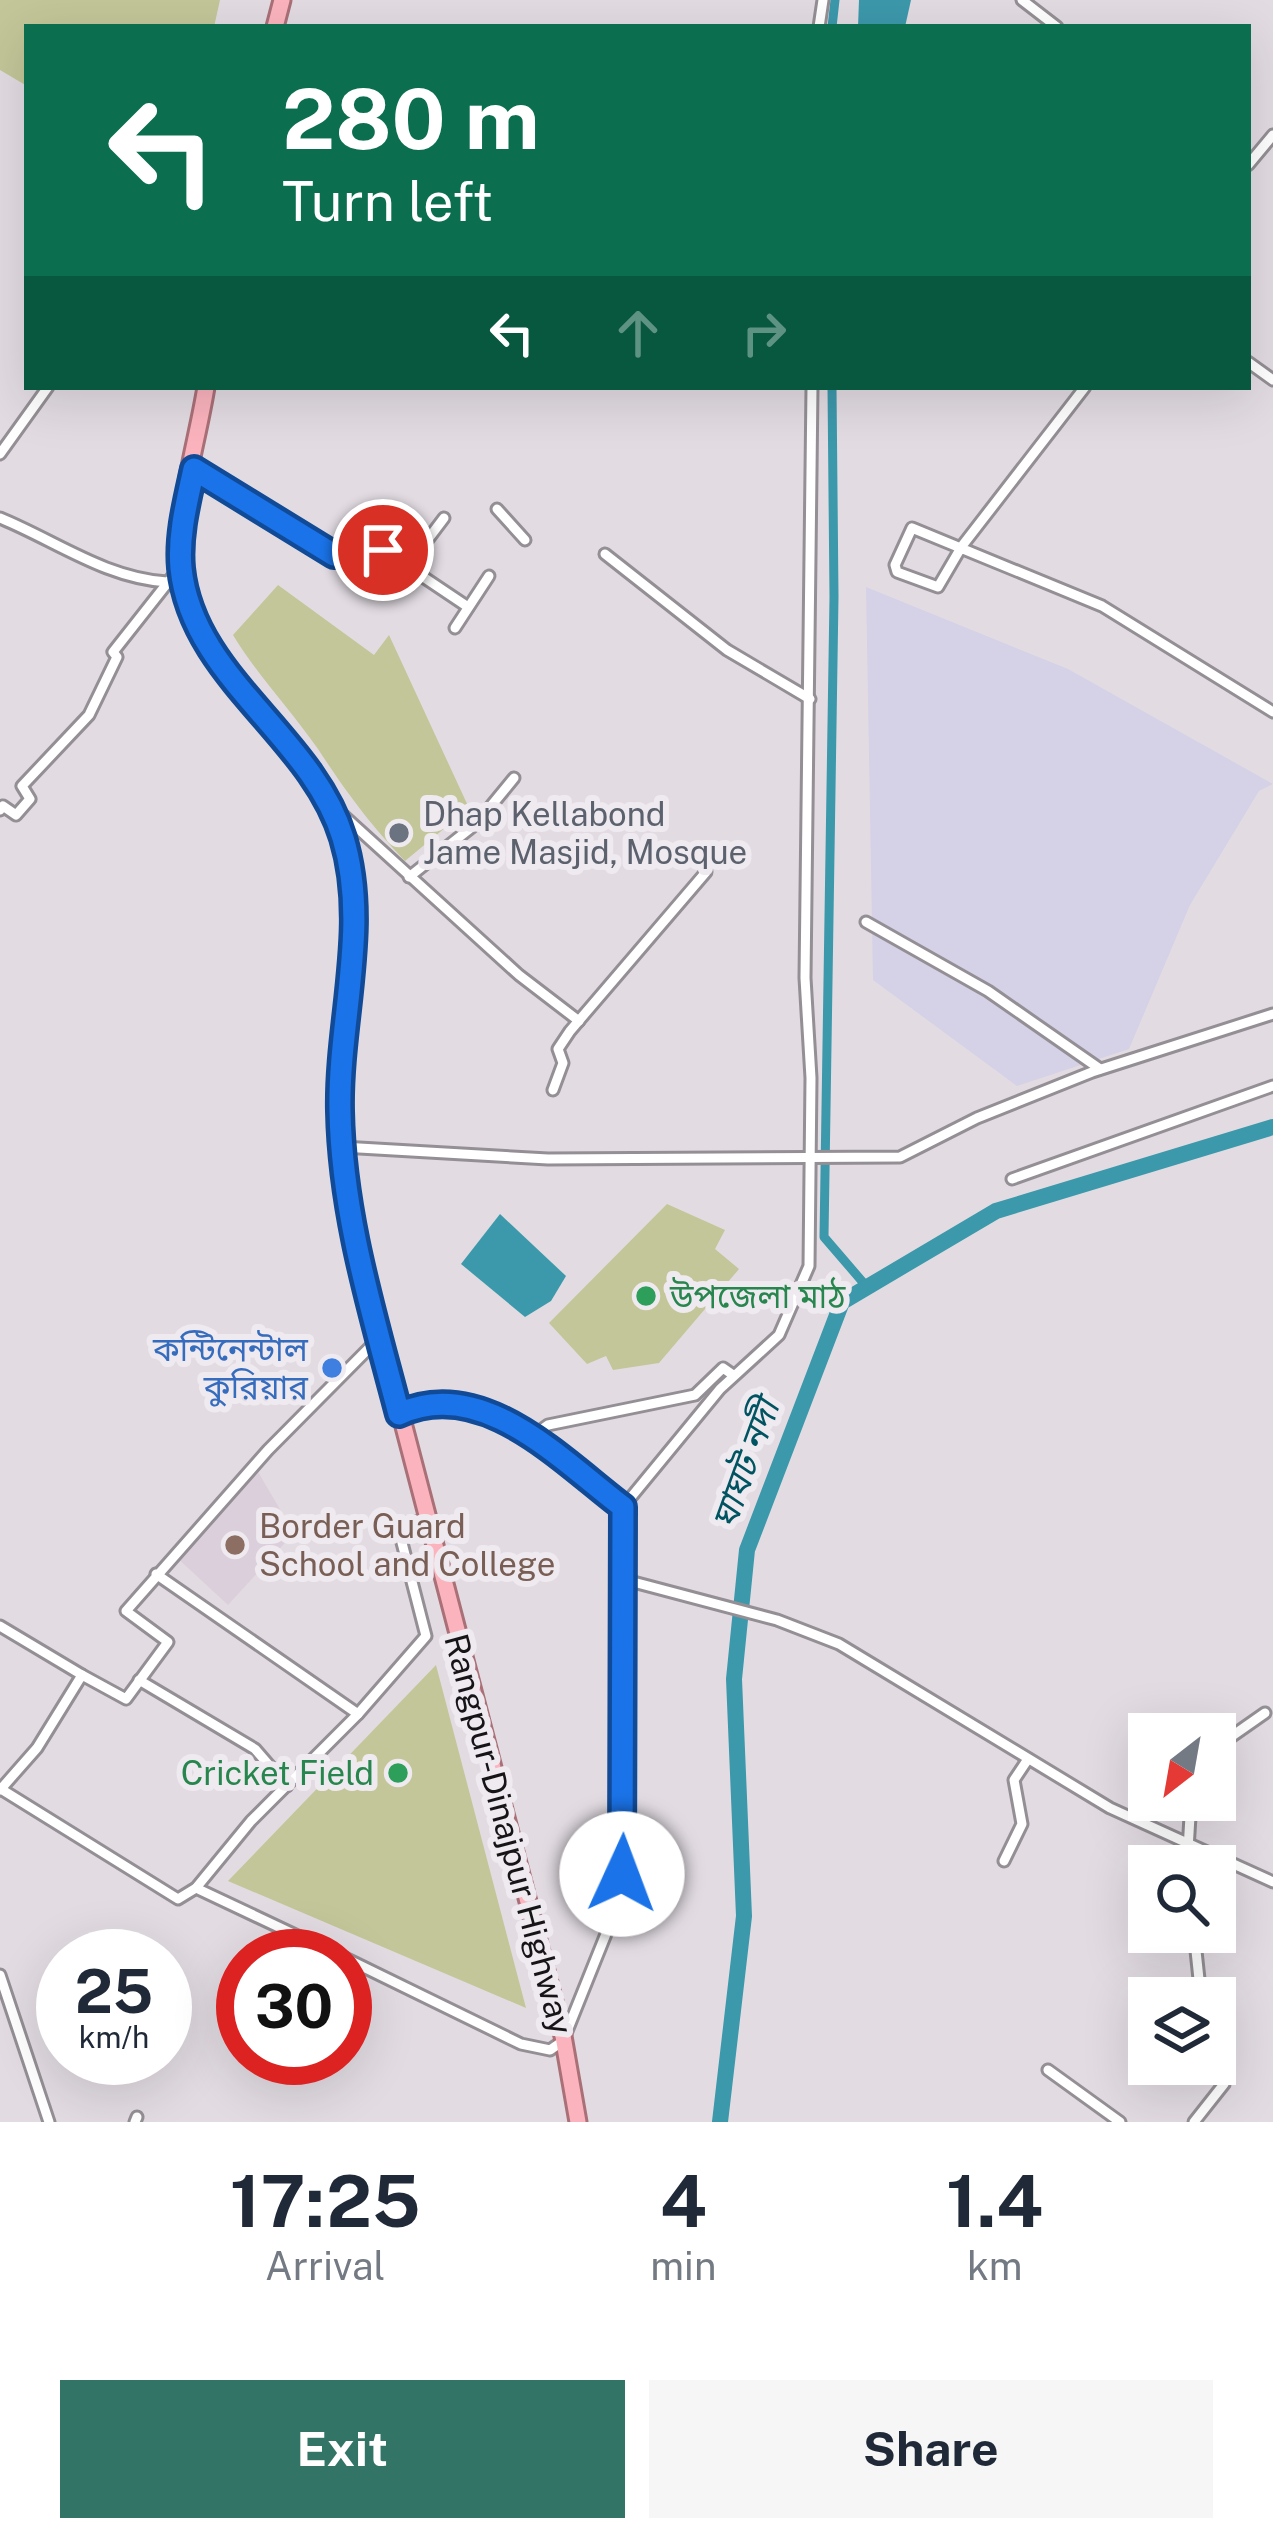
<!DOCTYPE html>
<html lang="en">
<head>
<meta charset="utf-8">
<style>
  body { margin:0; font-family:"Public Sans","Noto Sans Bengali",sans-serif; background:#f6f6f7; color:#1f2937; height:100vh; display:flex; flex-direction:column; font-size:45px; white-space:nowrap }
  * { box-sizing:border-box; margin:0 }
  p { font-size:39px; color:#747a83 }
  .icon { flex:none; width:66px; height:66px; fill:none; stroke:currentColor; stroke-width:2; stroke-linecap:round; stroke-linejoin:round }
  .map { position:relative; height:2122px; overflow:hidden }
  .details { display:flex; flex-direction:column; background:#fff; flex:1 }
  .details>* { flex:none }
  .guide { position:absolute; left:24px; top:24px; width:1227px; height:366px; border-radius:0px; box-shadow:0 12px 48px #0002; background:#0b6e4f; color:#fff; overflow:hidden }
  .needle { width:78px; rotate:211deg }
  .fabs { position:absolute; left:1128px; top:1713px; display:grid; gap:24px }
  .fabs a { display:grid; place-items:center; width:108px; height:108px; border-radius:0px; background:#fff; box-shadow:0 12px 48px #0002; font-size:60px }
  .speed { position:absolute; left:36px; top:1929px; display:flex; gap:24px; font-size:60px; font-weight:700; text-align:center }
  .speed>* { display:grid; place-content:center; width:156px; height:156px; border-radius:50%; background:#fff; box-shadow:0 12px 48px #0002; line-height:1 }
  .speed small { font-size:30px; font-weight:400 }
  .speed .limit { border:18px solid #d22; background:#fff; color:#111 }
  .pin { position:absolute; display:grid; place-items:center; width:102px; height:102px; color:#fff; margin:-51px; border:6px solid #fff; border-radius:50%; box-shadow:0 3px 12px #0007 }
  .me { position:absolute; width:132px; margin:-66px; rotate:2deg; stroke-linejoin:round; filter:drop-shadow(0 0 9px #0008) }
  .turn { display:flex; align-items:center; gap:42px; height:252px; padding:0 60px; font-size:54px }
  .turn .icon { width:156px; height:156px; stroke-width:2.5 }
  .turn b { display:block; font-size:84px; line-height:102px }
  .lanes { display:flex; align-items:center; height:114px; padding:0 60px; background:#0003; justify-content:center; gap:60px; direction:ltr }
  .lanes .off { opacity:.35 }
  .eta { display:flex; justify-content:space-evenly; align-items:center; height:204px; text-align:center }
  .eta b { font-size:72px; font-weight:700; line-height:84px }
  .cta { display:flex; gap:24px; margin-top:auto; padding:24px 60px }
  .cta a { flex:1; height:138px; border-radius:0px; background:#327566; color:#fff; font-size:48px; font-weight:700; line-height:138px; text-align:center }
  .cta a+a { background:#f6f6f7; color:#1f2937 }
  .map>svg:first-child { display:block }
  .built { fill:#dbcfdb }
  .industrial { fill:#d5d1e7 }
  .green { fill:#c3c698 }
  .water { fill:#3c98ab }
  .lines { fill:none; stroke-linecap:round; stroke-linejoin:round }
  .canal { stroke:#3c98ab; stroke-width:9 }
  .river { stroke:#3c98ab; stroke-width:16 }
  .minor-casing { stroke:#948f94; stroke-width:15 }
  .trunk-casing { stroke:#aa7078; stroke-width:21 }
  .minor { stroke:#fff; stroke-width:9 }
  .trunk { stroke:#fbb4be; stroke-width:15 }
  .route-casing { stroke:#114b97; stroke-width:30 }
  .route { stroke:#1a73e8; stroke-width:21 }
  .worship-dot { fill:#6b7280; stroke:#efeaef; stroke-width:4.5 }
  .leisure-dot { fill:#2e9e5b; stroke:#efeaef; stroke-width:4.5 }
  .shop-dot { fill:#3f7fe0; stroke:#efeaef; stroke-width:4.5 }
  .education-dot { fill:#8d6e63; stroke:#efeaef; stroke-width:4.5 }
  .labels { text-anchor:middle; stroke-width:12; stroke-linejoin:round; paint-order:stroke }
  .worship-label { font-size:33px; fill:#5b616d; stroke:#efeaef; text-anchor:start }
  .leisure-label { font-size:33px; fill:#27864d; stroke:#efeaef; text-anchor:start }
  .shop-label { font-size:33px; fill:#366cbe; stroke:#efeaef; text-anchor:end }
  .education-label { font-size:33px; fill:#785e54; stroke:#efeaef; text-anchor:start }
  .street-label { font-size:33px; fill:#161416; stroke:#efeaef }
  .water-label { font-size:36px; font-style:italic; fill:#005361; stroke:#efeaef }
</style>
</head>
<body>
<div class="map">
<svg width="1273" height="2122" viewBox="0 0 1273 2122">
  <rect width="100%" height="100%" fill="#e2dce2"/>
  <path class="built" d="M257,1470L294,1533L228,1605L175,1556Z"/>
  <path class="industrial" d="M866,587L1068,669L1273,784L1259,791L1190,905L1129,1049L1017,1086L873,980Z"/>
  <g class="green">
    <path d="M0,0H220L214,27H27V86L0,70Z"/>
    <path d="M278,585L374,655L389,635L469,808L405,861C368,822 347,793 318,749C291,710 258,676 233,635Z"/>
    <path d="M667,1204L725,1230L715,1249L739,1269L659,1363L613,1370L606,1356L587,1364L549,1323Z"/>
    <path d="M436,1665L526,2008L228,1881Z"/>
  </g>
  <g class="water">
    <path d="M859,0H911L905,27H858Z"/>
    <path d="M500,1214L566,1276L551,1301L525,1317L461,1264Z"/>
  </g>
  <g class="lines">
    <g class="canal">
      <path d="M832,27L835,0"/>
      <path d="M832,387L834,597L824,1237L867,1287"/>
    </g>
    <path class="river" d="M720,2122L744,1916L734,1679L747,1550L842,1302L996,1211L1273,1127"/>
    <g class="minor-casing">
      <g id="minor">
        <path d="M1022,0L1057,27"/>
        <path d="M819,27L823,0"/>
        <path d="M1248,165L1273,135"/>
        <path d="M1248,362L1273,380"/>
        <path d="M1085,387L962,546L938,587L897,572L895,565L912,528L1102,606L1273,712"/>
        <path d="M0,454L48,387"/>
        <path d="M193,469L334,555L383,550L468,607"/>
        <path d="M497,509L525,540"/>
        <path d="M0,518C56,541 105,578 167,582"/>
        <path d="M605,554L727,650L810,699"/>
        <path d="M407,567L444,518"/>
        <path d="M455,628L489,576"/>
        <path d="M333,806L519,975L579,1021"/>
        <path d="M0,810L3,806L16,815L30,799L22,786L89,715L117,657L113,652L180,567"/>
        <path d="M409,877L477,823L514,778"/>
        <path d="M866,922L988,991L1100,1069"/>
        <path d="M553,1090L563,1063L558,1049L570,1031L706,872"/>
        <path d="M342,1147L548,1159L900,1157L977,1118L1092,1072L1273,1014"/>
        <path d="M1012,1179L1273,1086"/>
        <path d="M530,1438L548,1425L695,1395L723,1368L733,1375"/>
        <path d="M623,1507L720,1389L779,1335L809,1266L811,1078L805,978L812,387"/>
        <path d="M156,1574L358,1714L426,1636L400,1535L402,1524L427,1520"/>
        <path d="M622,1579L777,1620L839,1644L1110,1808L1273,1882"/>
        <path d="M0,1626L82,1675"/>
        <path d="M139,1680L255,1749L287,1786"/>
        <path d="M1215,1748L1265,1713"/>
        <path d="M1,1789L178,1899L196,1888L251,1821L358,1714"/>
        <path d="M0,1790L37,1748L82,1675L126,1699L168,1642L126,1611L268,1450L379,1338"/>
        <path d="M1004,1861L1022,1824L1014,1780L1028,1759"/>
        <path d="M1187,1866L1191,1800"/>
        <path d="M196,1888L340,1956"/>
        <path d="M1194,1932L1201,1998"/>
        <path d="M345,1958L521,2044L550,2050L563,2041L610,1924L622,1874L623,1507C562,1462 481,1375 399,1415"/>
        <path d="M0,1975L49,2122"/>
        <path d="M1048,2070L1120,2122"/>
        <path d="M135,2122L137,2117"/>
        <path d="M1194,2122L1224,2084L1215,2064"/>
      </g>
    </g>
    <g class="trunk-casing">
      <g id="trunk">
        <path d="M275,27L282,0"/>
        <path d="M206,387C197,444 175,510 181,568C192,678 312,735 344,838C369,922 343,1017 340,1102C339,1139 344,1176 348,1212L563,2036L578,2122"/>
      </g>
    </g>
    <use href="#minor" class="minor"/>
    <use href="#trunk" class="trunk"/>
  </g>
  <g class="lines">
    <g class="route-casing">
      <path id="route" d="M383,550L334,555L194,469C187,501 178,535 181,568C192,678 312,735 343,838C370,926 338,1021 340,1111C342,1216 373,1314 399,1414C482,1375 562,1461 623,1507L622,1874"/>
    </g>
    <use href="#route" class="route"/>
  </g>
  <circle class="worship-dot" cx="399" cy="833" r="12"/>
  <g class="leisure-dot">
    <circle cx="646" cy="1296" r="12"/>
    <circle cx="398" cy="1773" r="12"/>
  </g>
  <circle class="shop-dot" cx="332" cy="1368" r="12"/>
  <circle class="education-dot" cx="235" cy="1545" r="12"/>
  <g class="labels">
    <g class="worship-label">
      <text x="423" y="826">Dhap Kellabond<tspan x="423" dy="38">Jame Masjid, Mosque</tspan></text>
    </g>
    <g class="leisure-label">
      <text x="670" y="1308">উপজেলা মাঠ</text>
      <text x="374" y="1785" text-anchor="end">Cricket Field</text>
    </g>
    <g class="shop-label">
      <text x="308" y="1361">কন্টিনেন্টাল<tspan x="308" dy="38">কুরিয়ার</tspan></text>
    </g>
    <g class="education-label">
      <text x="259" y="1538">Border Guard<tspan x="259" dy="38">School and College</tspan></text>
    </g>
    <g class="street-label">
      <text transform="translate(509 1834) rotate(75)" y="12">Rangpur-Dinajpur Highway</text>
    </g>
    <g class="water-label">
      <text transform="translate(745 1464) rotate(-70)" y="13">ঘাঘট নদী</text>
    </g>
  </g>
</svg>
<div class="fabs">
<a><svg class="needle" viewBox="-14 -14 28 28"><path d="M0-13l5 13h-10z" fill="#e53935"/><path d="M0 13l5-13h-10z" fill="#747a83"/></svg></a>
<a><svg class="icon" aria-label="search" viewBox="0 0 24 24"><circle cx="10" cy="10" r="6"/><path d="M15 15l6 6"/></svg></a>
<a><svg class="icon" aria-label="layers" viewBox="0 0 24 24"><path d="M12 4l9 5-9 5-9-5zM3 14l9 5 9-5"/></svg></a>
</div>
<div class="speed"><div>25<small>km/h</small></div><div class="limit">30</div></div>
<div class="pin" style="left:383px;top:550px;background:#d93025"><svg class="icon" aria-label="arrive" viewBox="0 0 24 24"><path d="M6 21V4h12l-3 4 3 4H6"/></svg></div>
<svg class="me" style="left:622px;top:1874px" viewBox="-20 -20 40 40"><circle r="19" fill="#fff"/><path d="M0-13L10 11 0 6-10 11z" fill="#1a73e8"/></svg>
<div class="guide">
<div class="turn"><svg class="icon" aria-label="left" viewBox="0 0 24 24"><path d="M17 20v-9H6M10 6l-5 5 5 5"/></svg><div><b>280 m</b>Turn left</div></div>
<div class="lanes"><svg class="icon" aria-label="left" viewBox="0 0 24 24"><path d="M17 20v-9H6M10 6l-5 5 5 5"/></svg><svg class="icon off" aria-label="ahead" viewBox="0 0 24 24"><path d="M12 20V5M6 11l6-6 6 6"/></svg><svg class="icon off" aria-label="right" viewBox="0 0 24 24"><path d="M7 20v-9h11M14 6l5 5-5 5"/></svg></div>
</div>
</div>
<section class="details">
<div class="eta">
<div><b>17:25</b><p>Arrival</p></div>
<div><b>4</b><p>min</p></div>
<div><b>1.4</b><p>km</p></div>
</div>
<div class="cta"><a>Exit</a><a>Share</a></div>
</section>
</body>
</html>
